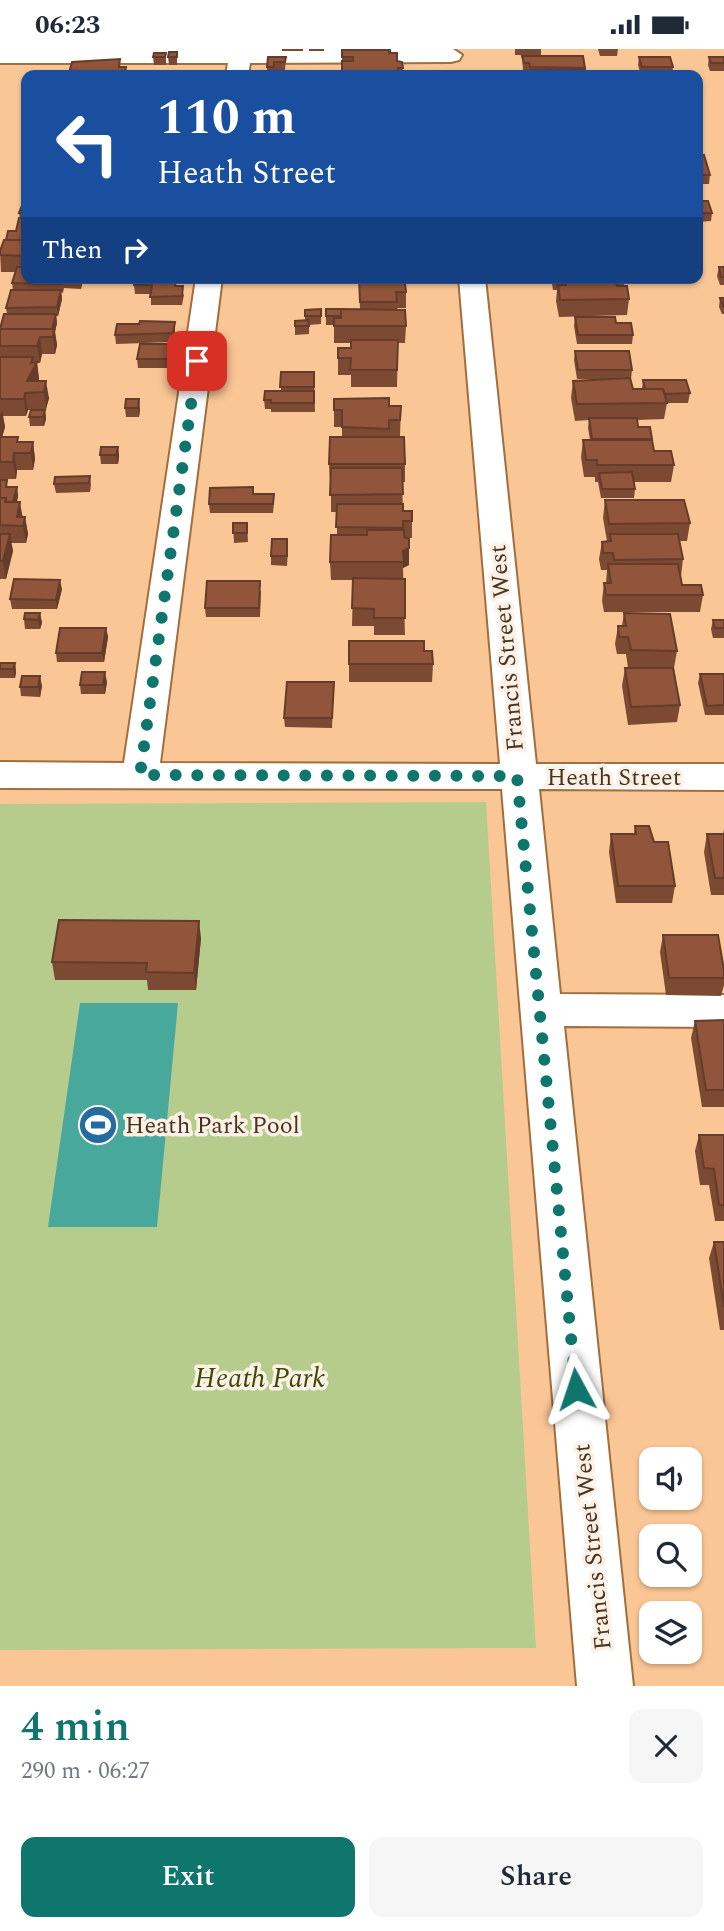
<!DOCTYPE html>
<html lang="en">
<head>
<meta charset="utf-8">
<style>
  body { margin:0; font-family:Spectral,serif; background:#f6f6f7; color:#1f2937; height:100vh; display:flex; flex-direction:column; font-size:26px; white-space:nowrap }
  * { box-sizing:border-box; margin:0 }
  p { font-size:23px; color:#747a83 }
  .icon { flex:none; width:38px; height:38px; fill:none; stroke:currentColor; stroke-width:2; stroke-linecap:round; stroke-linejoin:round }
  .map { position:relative; height:1637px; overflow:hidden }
  .details { display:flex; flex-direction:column; background:#fff; flex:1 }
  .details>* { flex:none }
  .top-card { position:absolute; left:21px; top:21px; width:682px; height:214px; border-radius:14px; box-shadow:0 2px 5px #0004; background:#1a4fa0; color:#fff; overflow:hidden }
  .fabs { position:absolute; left:639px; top:1398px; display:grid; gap:14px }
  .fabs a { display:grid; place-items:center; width:63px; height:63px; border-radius:14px; background:#fff; box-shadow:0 2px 5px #0004; font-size:35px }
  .pin { position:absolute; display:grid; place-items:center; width:60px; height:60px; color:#fff; margin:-30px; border-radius:14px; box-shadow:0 4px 10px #0006 }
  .me { position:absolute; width:77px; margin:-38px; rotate:355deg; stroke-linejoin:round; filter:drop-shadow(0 0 5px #0008) }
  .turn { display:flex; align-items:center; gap:24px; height:147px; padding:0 21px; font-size:32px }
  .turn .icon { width:91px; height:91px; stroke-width:2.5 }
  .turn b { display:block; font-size:49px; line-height:60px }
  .then { display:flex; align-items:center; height:66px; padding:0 21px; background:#0003; gap:14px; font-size:26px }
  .round { display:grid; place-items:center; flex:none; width:74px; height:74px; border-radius:14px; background:#f6f6f7 }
  .head { display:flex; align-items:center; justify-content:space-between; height:119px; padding:0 21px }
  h1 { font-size:42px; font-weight:600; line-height:52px; color:#0f766e }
  .cta { display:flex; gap:14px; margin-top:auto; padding:14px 21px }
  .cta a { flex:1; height:80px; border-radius:14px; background:#0f766e; color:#fff; font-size:28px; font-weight:600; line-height:80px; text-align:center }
  .cta a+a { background:#f6f6f7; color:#1f2937 }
  .status { display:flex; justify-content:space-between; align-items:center; height:49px; padding:0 35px; background:#fff; direction:ltr }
  .status svg { height:19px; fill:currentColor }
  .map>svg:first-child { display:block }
  .green { fill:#b6cc8d }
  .water { fill:#48a89c }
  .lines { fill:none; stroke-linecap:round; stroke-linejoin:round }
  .minor-casing { stroke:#9f6f3f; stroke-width:4 }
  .minor { fill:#fff; fill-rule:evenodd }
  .wall { fill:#7c4933 }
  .shaded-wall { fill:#653c29 }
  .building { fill:#90553b; stroke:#653c29; stroke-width:2 }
  .route { stroke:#0f766e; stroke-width:12; stroke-dasharray:0 21.6 }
  .labels { text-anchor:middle; stroke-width:7; stroke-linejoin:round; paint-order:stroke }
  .street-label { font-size:24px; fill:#4b3521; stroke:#fcf1e7 }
  .poi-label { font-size:24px; fill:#4b3521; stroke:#fcf1e7; text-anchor:start }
  .near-park-label { font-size:28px; font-style:italic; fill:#394c00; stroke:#fcf1e7 }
</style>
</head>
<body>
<div class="status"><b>06:23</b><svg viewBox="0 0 49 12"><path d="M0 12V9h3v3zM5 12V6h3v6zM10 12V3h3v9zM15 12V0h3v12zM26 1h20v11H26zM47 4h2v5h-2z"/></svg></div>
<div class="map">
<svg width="724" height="1637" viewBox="0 0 724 1637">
  <rect width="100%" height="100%" fill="#fbc695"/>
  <path class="green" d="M486,753L536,1599L0,1601V755Z"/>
  <path class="water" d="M80,954H178L157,1178H48Z"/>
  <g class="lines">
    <g class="minor-casing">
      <g id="minor">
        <path d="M0,0H453L462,6L459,11L451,13L250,14L248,26H226L228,14H0Z"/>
        <path d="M196,229H222L160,714L500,715L459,229H485L536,715H724V741L539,740L560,945L724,946V978L564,977L633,1637H577L502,740L0,739V713L124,714Z"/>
      </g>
    </g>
    <use href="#minor" class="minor"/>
  </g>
  <g class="wall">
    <rect x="282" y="0" width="21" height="2"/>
    <rect x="309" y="0" width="15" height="2"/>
    <path d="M391,0V3H389L397,12L402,13L403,26H342V1Z"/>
    <rect x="515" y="0" width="26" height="6"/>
    <path d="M598,0H618L617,7H600Z"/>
    <path d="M177,3V16H169L168,8Z"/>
    <path d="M166,4V16H154L153,8Z"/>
    <path d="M522,7L585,19L586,26H525V24H529V22H523Z"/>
    <path d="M286,8L285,21H275L274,26H267V18Z"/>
    <path d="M639,8L673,18L672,26H641L638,16Z"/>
    <path d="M709,8H724V22H710L708,16Z"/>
    <path d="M698,107L710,126L709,135H698Z"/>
    <path d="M26,146V229H83L81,240L64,239L63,244L61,243L62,250L58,267H56L57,274L55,283L57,296L55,305H42L40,314H37L39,330L38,332L49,349L46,360L28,361L26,367H3L5,378L2,388L18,393H33L35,410L33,421H17L16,430H0V279L7,265L6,259L13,241L12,234L15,223H1L0,202L6,191L16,182L20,169L19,164Z"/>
    <path d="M698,152L712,164L711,172L698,173Z"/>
    <path d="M719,218H724V236H720L717,227Z"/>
    <path d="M338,229H399V234H397L406,243V259H397L406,277L405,294H398L397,338H351V326H338V299H351V294H334V276H326V260H360L359,234H338Z"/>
    <path d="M551,229H625L624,237L629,250L627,266L559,268L556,252L557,241H553Z"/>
    <path d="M134,236L177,237L184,246L182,256H151V245H135Z"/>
    <path d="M720,249H724V265H722L719,258Z"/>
    <path d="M321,260V275L309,276V285L295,286V272H305V261Z"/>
    <path d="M575,268L616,274L633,286L632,295H577L574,277Z"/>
    <path d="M175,281L174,293L116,295L115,286Z"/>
    <path d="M575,302L632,321L631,330L633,340H642L643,331L690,344L688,354H667L664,370L637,371L638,378L654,402L674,416L671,433H634L635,440L634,449H601L598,433H595V428H584L581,408L583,391H590L588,379L589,371L575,372L571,349L573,332L615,330H577L574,311Z"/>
    <path d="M179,304L177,319H138L137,310Z"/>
    <path d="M281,323H314L315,363H271V360H265L264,351L281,342Z"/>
    <path d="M126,350L140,360L139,368H126L125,359Z"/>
    <path d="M334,350L389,357H401L400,388H389L405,415V433H402L403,462H412V489H407L409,516L403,519L405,586H374V577H352L353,531H331L330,513L337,486V463H331V433H330L329,415L342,388V378H334Z"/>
    <path d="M45,361L46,370L44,377H30L29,368Z"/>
    <path d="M118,398L119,407L118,415H101L100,406Z"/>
    <path d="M90,427L91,436L90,443L56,444L54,435Z"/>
    <path d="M0,431L9,438H17L18,447L17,453L23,468H25L28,485L26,494H11L13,502L6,530H0Z"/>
    <path d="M253,438L254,445L274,454L273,464H210L209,455Z"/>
    <path d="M605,451L690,474L687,492H679L683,510L681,527L682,536L703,546L700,563H604L602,552L604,534H606L607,521H601L599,510L602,493L607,492L603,469Z"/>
    <path d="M233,474H247L248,493L234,494Z"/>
    <path d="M288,500L287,517L271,516V507Z"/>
    <path d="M62,540L57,560H12L10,550Z"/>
    <path d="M261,542L260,568H206L205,559Z"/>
    <path d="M40,564L42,574L40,580H25L24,570Z"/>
    <path d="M624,564L677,602L674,619L680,656L677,673L628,676L622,637L625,619H671H628L626,605H617L615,595L618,577H622Z"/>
    <path d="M713,571H724V589H713L711,580Z"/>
    <path d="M106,579L108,588L104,613H57L56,604Z"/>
    <path d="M349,592L424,602L433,615L432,633H349Z"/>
    <path d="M0,614H15L16,623L15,629H0Z"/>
    <path d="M700,625H724V666H705L698,634Z"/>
    <path d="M107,633L105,645H81L80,636Z"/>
    <path d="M334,633L332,679L285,678L284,669Z"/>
    <path d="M42,637L40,648L21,647L20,638Z"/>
    <path d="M635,777L654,793L675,837L672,854H616L609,803L611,785H634Z"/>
    <path d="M724,780V846H711L704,803L707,785H723Z"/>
    <path d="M663,886L724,921V936L721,947L666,946L660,903Z"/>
    <path d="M201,889L196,941H148L147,931H55L52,913Z"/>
    <path d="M724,971V1058H702L691,989L695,972Z"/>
    <path d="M699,1086H724V1172H715L709,1136H700L695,1102Z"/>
    <path d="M714,1193H724V1281H720L709,1209Z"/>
  </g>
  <g class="shaded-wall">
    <path d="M80,229H83L81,240L80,231Z"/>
    <path d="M61,241L62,250L58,267L57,258Z"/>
    <path d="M56,265L57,274L55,283L57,296L55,305L53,288L51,283Z"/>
    <path d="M175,273V281L174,293L173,284Z"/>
    <path d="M40,288L42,305L40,314L37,297Z"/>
    <path d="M178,295L179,304L177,319L176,310Z"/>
    <path d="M33,308L34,318L37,313L39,330L32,344L27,332Z"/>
    <path d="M46,332L49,349L46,360L44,343Z"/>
    <path d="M25,344L28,361L26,367L24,350Z"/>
    <path d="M139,350L140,360L139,368L138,359Z"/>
    <path d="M2,361L5,378L1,392L0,384V366Z"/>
    <path d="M45,361L46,370L44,377L43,368Z"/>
    <path d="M33,393L35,410L33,421L31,404Z"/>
    <path d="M118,398L119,407L118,415L116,406Z"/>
    <path d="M14,404L17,421L16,430L13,413Z"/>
    <path d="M17,438L18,447L15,462L13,453Z"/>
    <path d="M20,453L23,471L17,468Z"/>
    <path d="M25,468L28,485L26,494L23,477Z"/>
    <path d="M10,485L13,502L6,530L3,512Z"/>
    <path d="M409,499V516L403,519V502Z"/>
    <path d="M60,531L62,540L57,560L56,551Z"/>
    <path d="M40,564L42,574L40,580L38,571Z"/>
    <path d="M106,579L108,588L104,613L102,604Z"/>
    <path d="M15,614L16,623L15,629L13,620Z"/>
    <path d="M105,623L107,633L105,645L103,636Z"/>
    <path d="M40,627L42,637L40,648L38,638Z"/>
    <path d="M199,872L201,889L196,941L194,924Z"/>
  </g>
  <g class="building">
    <path d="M342,1H389V4H397V12L402,13L403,19H398L399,26H349V25H342V12H353V8H342Z"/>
    <path d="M169,3H177V8H168Z"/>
    <path d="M154,4H166L165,8H153Z"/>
    <path d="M522,7H583L585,19L530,18L529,14H524Z"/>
    <path d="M268,8H286L285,13H274V18H267Z"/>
    <path d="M639,8H670L673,18H642Z"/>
    <path d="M709,8H724V14H711Z"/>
    <path d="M120,10L119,18H126L125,25H117L124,26H75V24H69L72,13Z"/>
    <path d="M531,21H585L586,26H526L525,24H532Z"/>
    <path d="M185,25H216V26H184Z"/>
    <path d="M704,106L710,126H698V107Z"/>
    <path d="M26,146V164H19Z"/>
    <path d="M698,152H708L712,164H698Z"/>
    <path d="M19,169H26V191H6L8,182H16Z"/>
    <path d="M4,191H26V207L0,206V202Z"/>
    <path d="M17,218H26V229H80V231H63L62,235L12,234Z"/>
    <path d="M719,218H724V228H721Z"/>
    <path d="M359,229H396L397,234H405L406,243H396L397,253H360Z"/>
    <path d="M135,230H176L175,237H183L182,247L150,248L152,236H134Z"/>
    <path d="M566,232H616L617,237H627L629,250L560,251L558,236H566Z"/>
    <path d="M11,241H61L57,258L6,259Z"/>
    <path d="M720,249H724V257H723Z"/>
    <path d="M321,260V267H305V261Z"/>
    <rect x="326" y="260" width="15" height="7"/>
    <path d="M341,260L405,261L406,277H334V269H341Z"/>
    <path d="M4,265H56L52,280H0Z"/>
    <path d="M575,268H615L616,274H631L633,286H578Z"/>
    <path d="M308,271L309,277H295V272Z"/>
    <path d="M140,272L175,273L173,284L115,286L117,275H139Z"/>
    <path d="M0,280H54L53,288H40L37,297H0Z"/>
    <path d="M351,291H398L397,321H350L351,309H338V299H351Z"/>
    <path d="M140,295H178L176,310H137Z"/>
    <path d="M575,302H629L632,321H578Z"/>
    <path d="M0,308H33L31,314L37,313L27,332H46L44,343L25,344L24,350H0Z"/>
    <path d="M281,323H314V338H280Z"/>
    <path d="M630,329L633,340H663L667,354L577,355L573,332Z"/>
    <path d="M643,331H686L690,344L665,345L663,340H645Z"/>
    <path d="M265,342H314V354H271V351H264Z"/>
    <path d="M389,349V357H401L400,371H389V380L342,378V361H334V350Z"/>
    <path d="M126,350H139L138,359H125Z"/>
    <path d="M31,361H45L43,368H29Z"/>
    <path d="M589,369H637L638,378H650L652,390H592Z"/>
    <path d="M0,388H18L17,393H33L31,404H14L13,413H0Z"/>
    <path d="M330,388H404L405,415H329Z"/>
    <path d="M583,391H652L654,402H671L674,416H597V411H586Z"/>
    <path d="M101,398H118L116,406H100Z"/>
    <path d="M331,419H402L403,445L330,446Z"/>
    <path d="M632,423L635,440H602L599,424Z"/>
    <path d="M90,427L89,434L54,435L55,428Z"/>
    <path d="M0,431H7L6,438H17L13,453H6V449H0Z"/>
    <path d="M253,438V445H274L273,455H209L210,439Z"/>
    <path d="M0,449H6L5,453H20L17,468H25L23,477L0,476Z"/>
    <path d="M605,451H684L690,474L609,475Z"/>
    <path d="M337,455H403V462H412V472H403V479L336,478Z"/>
    <rect x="233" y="474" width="14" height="10"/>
    <path d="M367,481H404V488L409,490V499L403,502L404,513H330L331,486H367Z"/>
    <path d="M0,485H10L3,512H0Z"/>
    <path d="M610,485H678L683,510L614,511L613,504H603L602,493L611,492Z"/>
    <path d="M272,490H287V507H271Z"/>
    <path d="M608,515H678L682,536H701L703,546H606L604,534H611Z"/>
    <path d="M353,529L405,530V569H374V560L352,559Z"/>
    <path d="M14,530L60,531L56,551L10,550Z"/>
    <path d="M207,532H260L259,559H205Z"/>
    <path d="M25,564H40L38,571L24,570Z"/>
    <path d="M624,564L670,565L677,602L631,601L628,588H619L618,577H626Z"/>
    <path d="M713,571H724V579H715Z"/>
    <path d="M60,579H106L102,604H56Z"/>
    <path d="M349,592H424V602H432L433,615H349Z"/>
    <path d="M0,614H15L13,620H0Z"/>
    <path d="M625,619H673L680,656L631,658Z"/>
    <path d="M82,623H105L103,636H80Z"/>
    <path d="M700,625H724V656L707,657Z"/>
    <path d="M22,627H40L38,638H20Z"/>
    <path d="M287,633H334L332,669H284Z"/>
    <path d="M635,777H649L654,793H668L675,837H618L611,785H636Z"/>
    <path d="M707,785H724V829H715Z"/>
    <path d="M59,871L199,872L194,924L146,923L147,914L52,913Z"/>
    <path d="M663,886H718L724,921V929H669Z"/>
    <path d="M724,971V1041H706L695,972Z"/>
    <path d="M699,1086H724V1156H719L714,1120L704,1119Z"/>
    <path d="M714,1193H724V1258Z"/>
  </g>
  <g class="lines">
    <path class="route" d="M197,312L140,726L517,727L576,1340"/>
  </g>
  <defs>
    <g id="stadium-disc" transform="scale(2.0125)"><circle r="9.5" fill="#236ca0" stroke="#fcf1e7"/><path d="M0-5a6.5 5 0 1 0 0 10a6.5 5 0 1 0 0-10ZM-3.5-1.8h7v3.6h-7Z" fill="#fff"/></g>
  </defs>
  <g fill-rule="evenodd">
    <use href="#stadium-disc" x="98" y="1076"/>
  </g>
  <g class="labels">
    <g class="street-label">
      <text transform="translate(506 599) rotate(-95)" y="8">Francis Street West</text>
      <text x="614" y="736">Heath Street</text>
      <text transform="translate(592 1498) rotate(-96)" y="8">Francis Street West</text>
    </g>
    <g class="poi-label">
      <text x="125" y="1084">Heath Park Pool</text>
    </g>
    <g class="near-park-label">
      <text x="260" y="1338">Heath Park</text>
    </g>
  </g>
</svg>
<div class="fabs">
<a><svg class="icon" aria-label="sound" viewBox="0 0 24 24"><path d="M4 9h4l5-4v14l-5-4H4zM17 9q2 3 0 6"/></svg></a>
<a><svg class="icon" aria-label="search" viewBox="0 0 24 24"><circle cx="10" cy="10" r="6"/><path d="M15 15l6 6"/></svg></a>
<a><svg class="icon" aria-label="layers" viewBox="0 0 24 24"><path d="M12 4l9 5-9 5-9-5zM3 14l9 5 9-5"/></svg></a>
</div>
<div class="pin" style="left:197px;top:312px;background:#d93025"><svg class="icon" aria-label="arrive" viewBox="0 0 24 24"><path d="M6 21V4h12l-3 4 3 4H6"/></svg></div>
<svg class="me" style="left:576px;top:1340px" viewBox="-20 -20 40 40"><path d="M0-17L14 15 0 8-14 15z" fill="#0f766e" stroke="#fff" stroke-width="4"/></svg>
<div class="top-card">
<div class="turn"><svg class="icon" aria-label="left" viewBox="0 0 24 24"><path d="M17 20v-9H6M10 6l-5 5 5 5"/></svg><div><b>110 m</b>Heath Street</div></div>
<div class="then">Then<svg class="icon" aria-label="right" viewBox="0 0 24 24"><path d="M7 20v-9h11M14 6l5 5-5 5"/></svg></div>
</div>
</div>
<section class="details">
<div class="head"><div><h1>4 min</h1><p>290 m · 06:27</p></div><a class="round"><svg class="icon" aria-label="close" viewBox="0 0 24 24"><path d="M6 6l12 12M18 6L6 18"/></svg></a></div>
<div class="cta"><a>Exit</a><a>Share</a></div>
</section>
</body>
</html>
